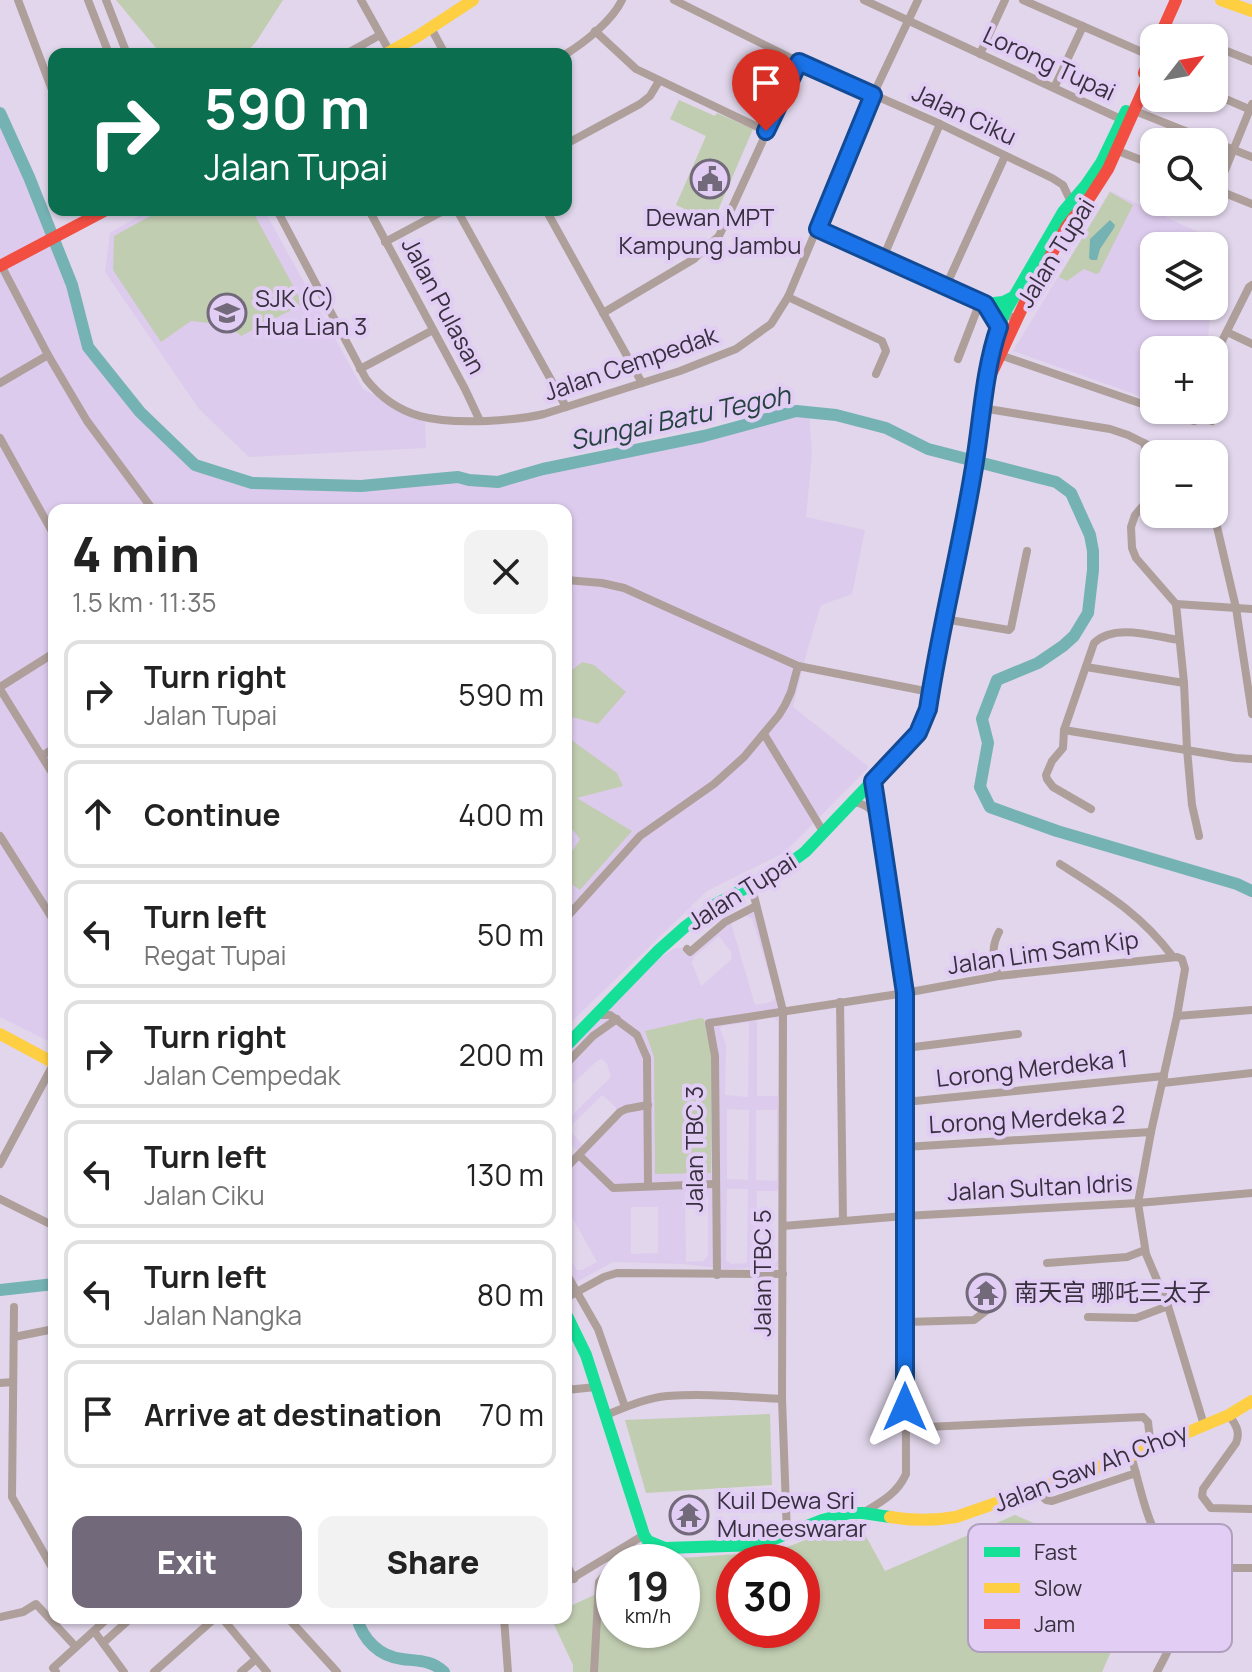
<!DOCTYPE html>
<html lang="en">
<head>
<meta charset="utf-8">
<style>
  body { margin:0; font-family:Manrope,"Noto Sans SC",sans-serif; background:#f2f2f2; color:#222; height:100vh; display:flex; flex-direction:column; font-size:30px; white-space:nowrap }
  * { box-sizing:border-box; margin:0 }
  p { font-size:26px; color:#767676 }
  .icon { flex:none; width:44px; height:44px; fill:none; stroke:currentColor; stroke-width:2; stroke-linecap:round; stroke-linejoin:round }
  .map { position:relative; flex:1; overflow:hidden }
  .sheet { position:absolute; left:48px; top:504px; width:524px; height:1120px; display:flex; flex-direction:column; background:#fff; border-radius:16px; box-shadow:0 2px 6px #0004 }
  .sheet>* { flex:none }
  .top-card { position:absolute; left:48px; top:48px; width:524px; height:168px; border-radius:16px; box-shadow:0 2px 6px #0004; background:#0b6e4f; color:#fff; overflow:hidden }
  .needle { width:52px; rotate:59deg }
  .tools { position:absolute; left:1140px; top:24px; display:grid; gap:16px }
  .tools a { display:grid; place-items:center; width:88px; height:88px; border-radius:16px; background:#fff; box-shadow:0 2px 6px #0004; font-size:40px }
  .speed { position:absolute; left:596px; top:1544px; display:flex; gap:16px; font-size:40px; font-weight:700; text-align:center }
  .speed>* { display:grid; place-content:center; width:104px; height:104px; border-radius:50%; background:#fff; box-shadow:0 2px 6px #0004; line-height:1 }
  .speed small { font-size:20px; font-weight:400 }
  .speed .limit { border:12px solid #d22; background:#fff; color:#111 }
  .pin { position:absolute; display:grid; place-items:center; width:68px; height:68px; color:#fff; margin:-82px -34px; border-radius:50% 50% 50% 0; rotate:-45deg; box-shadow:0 0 8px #0007 }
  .pin .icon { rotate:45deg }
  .me { position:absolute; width:88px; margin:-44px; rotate:0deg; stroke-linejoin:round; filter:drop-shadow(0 0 6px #0008) }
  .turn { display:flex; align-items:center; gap:28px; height:168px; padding:0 24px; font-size:36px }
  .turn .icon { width:104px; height:104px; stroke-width:2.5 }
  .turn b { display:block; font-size:56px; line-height:68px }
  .round { display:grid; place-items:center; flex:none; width:84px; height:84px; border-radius:16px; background:#f2f2f2 }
  .overview { display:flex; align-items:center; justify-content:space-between; height:136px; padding:0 24px }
  h1 { font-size:48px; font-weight:800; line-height:60px }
  .primary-button { display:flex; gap:16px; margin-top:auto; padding:16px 24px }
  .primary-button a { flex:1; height:92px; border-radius:16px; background:#72697b; color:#fff; font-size:32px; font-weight:800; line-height:92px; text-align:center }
  .primary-button a+a { background:#f2f2f2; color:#222 }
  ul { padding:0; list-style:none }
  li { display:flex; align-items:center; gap:24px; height:108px; margin:0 16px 12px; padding:0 8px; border:4px solid #e0e0e0; border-radius:16px }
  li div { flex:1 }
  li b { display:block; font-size:30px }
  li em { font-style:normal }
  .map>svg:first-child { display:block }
  .built { fill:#ddcbed; fill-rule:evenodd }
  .green { fill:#c1cdb1; fill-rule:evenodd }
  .water { fill:#74b2b3 }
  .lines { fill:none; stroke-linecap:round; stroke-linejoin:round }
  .river { stroke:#74b2b3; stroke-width:12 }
  .street { stroke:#ae9f9b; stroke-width:8 }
  .fast { stroke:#16e098; stroke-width:12 }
  .slow { stroke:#ffcf43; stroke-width:12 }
  .jam { stroke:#f24e42; stroke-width:12 }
  .route-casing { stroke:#114b97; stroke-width:20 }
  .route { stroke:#1a73e8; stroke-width:14 }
  .labels { text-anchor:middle; stroke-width:8; stroke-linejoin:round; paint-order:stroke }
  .street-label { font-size:24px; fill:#372f3e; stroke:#e2cdf4 }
  .poi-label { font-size:24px; fill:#372f3e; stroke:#e2cdf4; text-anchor:start }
  .water-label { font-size:26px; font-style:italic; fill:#254240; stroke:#e2cdf4 }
  .key { fill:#e2cdf4; stroke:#af9ebd; stroke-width:2 }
  .key-label { font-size:22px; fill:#372f3e }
</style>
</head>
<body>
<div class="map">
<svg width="1252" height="1672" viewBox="0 0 1252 1672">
  <rect width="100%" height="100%" fill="#e1d6eb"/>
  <g class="built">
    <path d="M0,121L89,342L195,469L249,485L361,486L469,480L498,482L809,412L812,452L806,517L865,530L852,594L821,605L807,651L793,707L869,767L784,853L707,891L566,1027V510H54V1044L0,1017Z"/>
    <path d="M1110,191L1217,241L1214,272V246H1154V306H1211L1207,350H1154V401L1013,351Z"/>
    <path d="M149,210H264L363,389L425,422L426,448L249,457L199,409L105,272L110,233Z"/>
    <path d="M753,909L779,1000L780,1011V1267L725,1269L683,1264L613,1262L566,1288V1251L577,1270H582L597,1262L566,1206V1166L579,1152L566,1139V1121L611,1077L607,1064L602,1059L597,1061L566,1090V1050L657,959L676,948H684L689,955L723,925ZM746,916L752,918L776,997L771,1002L755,1005L731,923ZM719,936L731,952L732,959L701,986L692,963L694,957ZM774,1017L778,1022V1096H757V1020ZM749,1022L748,1097L725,1095L726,1045L720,1028L722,1026ZM602,1095L616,1107V1112L583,1145L568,1129ZM727,1109L749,1110L748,1180L727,1179ZM756,1110H777V1181L756,1180ZM727,1189H748L747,1263L731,1264L726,1260ZM703,1190L708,1195V1256L703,1261L686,1262L685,1192ZM757,1191H778V1260L773,1265L756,1264ZM631,1207H658V1253L631,1254Z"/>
  </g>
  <g class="green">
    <path d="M116,0H283L256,42L245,54H161Z"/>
    <path d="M679,100L715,116L717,113L753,129L713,222L676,205L706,136L670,119Z"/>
    <path d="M1110,192L1133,205L1099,273L1096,274L1084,269L1067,281L1059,277Z"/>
    <path d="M161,210H252L303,304L241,336L228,325L191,321L161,342L113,270L114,236Z"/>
    <path d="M582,662L594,665L626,692L598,724L568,716L566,726V675Z"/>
    <path d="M566,736L617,773L623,786L577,798L632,831L580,890L566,880V861L580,839L566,821Z"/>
    <path d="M701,1018L704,1019L712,1056L711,1173L655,1174L654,1057L645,1031Z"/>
    <path d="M770,1414L772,1485L646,1493L625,1420Z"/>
    <path d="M1015,1515L1043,1527L1139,1588L1102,1672H573V1665L551,1618H566V1608L614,1586V1630H682V1562H664L669,1559L777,1551L857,1520L885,1571ZM734,1562H802V1630H734Z"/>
  </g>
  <path class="water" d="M1110,220L1115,225L1114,228L1100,249L1097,260H1091L1089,258L1090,239Z"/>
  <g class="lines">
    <g class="river">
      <path d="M0,113L29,177L72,285L88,347L140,412L195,465L252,483L361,486L458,477L469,480L498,482L543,469L704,436L796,411L836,415L886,428L928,449L1056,482L1071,493L1090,535L1093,551V570L1088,613L1074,636L1063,646L1038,663L997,680L982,719L988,743L980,787L990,807L1057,831L1237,884L1252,891"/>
      <path d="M0,1290L54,1284"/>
      <path d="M357,1618C363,1640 379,1656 402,1659C418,1661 432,1660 444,1672"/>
    </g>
    <g class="street">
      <path d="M18,0L54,95"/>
      <path d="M88,0L109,54"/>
      <path d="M106,0L127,54"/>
      <path d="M361,0L390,52"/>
      <path d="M674,0L799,62L940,124L1052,178L1063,185L1071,202"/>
      <path d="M864,0L1125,121"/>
      <path d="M1023,0L1151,56"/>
      <path d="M1165,25L1196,38"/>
      <path d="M431,28L445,54"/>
      <path d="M595,31L636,69L766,131"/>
      <path d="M1214,46L1252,61"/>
      <path d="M346,54L380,35"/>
      <path d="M566,54C585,42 612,21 622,0"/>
      <path d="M980,54L1005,0"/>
      <path d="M1054,88L1083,26"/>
      <path d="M1214,94L1251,110"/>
      <path d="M1135,111L1213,142"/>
      <path d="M1214,142L1252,157"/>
      <path d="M566,144L640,104L650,96L659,81"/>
      <path d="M1118,151L1154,165"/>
      <path d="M1215,189L1252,204"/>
      <path d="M1217,190L1252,104"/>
      <path d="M277,210L366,379C398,420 438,423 487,421C506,420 524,419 544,414L680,371L736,349L771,324L788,297L873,95L918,0"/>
      <path d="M369,210L465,389L480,421"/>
      <path d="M457,210L566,407"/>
      <path d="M546,210L642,383"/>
      <path d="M818,229L1016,319"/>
      <path d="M385,242L445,210"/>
      <path d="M883,258L940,124"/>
      <path d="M1,265L48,355L87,421L153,510"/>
      <path d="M946,286L1005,156"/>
      <path d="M788,297L882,341L886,351L876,374"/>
      <path d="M603,313L694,259L719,236L799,62"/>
      <path d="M1227,332L1252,344"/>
      <path d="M1000,355L1154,408"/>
      <path d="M958,359L980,302"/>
      <path d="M360,369L433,330"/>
      <path d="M0,383L48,355"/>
      <path d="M1214,389L1218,349L1249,287L1252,285"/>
      <path d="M982,408L1110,429L1128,435L1166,454"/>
      <path d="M1159,410L1194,421L1204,418L1212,421L1213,410"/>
      <path d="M0,438L54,535"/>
      <path d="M1144,443L1154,476"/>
      <path d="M1154,493L1135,515L1131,527L1132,548L1136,558L1176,604L1184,683L1187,749L1192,805L1199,836"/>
      <path d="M1214,514L1236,608L1252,714"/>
      <path d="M566,580L602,583L624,588L798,666L930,692"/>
      <path d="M1176,604L1252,609"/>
      <path d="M944,619L1009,630L1011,628L1027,551"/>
      <path d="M1086,667L1184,683"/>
      <path d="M0,687L54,653"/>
      <path d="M0,689L54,776"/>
      <path d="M1064,730L1235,758L1252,759"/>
      <path d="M764,734L824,833"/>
      <path d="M42,756L54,748"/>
      <path d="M852,802C864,803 871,808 877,818"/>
      <path d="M1091,809L1053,787L1047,779L1046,775L1052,761L1063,748L1064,730L1094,643C1114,623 1153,636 1179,640"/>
      <path d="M0,836L54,921"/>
      <path d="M1060,864C1105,893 1140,913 1173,957"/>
      <path d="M751,884L783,1011L782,1399L787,1534"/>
      <path d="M566,918L640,836L714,784L744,757L779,715L785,705L791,692L798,666"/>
      <path d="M687,949L690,952L725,922L756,906"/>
      <path d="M998,976C994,958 990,949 999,932"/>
      <path d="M840,1002L843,1221"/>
      <path d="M597,1015H610L637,1035L647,1058L648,1185"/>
      <path d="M1177,1016L1252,1010"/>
      <path d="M906,1048L1018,1034"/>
      <path d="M566,1064L593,1036L617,1019"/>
      <path d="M1163,1083L1252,1073"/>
      <path d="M905,1102L1164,1076"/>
      <path d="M905,1147L1151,1132"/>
      <path d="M580,1156L613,1188L715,1184"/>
      <path d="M0,1164L54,1063"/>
      <path d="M566,1168L620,1112L626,1109L648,1105"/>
      <path d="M0,1199L54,1226"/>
      <path d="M783,1226L905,1216L1138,1203L1252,1193"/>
      <path d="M1047,1263L1127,1257L1145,1250"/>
      <path d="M566,1273L598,1329L625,1407"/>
      <path d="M717,1275L715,1056L709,1023L905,993L998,976L1177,957L1182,959L1185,969L1177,1016L1151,1132L1138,1203L1146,1254L1168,1306L1204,1425"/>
      <path d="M566,1298L604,1277L617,1273L783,1274"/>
      <path d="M14,1307L12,1497L54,1571"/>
      <path d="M1088,1317L1136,1318L1168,1306"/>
      <path d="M906,1322L974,1320L991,1307"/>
      <path d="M14,1337L54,1329"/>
      <path d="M0,1383L13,1382"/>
      <path d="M566,1390L596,1387"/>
      <path d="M606,1415C626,1407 646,1398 667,1396C705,1393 744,1397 782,1399"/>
      <path d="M1229,1415C1235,1424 1241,1431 1236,1443L1203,1489L1202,1496L1211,1508L1252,1509"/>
      <path d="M905,1428L1143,1417L1148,1422L1151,1448"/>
      <path d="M1131,1456C1139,1482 1145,1515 1158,1538C1166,1552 1182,1555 1188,1568C1199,1589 1168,1652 1157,1672"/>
      <path d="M1036,1490L1046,1500L1052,1501L1136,1473"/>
      <path d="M863,1513C881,1502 897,1494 906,1474L905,993L873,781"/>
      <path d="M626,1562L654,1545"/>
      <path d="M566,1563L574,1579"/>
      <path d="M1211,1568H1252"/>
      <path d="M566,1582L644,1535"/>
      <path d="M0,1617L23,1612L36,1604L76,1647"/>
      <path d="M222,1618L267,1672"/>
      <path d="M288,1618L337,1672"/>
      <path d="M504,1618L508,1672"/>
      <path d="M94,1631L124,1672"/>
      <path d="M103,1643L131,1618"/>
      <path d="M56,1672L53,1668L108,1618"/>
      <path d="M154,1672L215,1618"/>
      <path d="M241,1672L256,1659"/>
      <path d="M594,1672L599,1582L604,1576L614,1569"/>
    </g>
    <g class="fast">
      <path d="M999,327L985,304L1003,302L1013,297"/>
      <path d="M988,372L991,352L1004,314L1063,212L1086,185L1101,163L1126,111"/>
      <path d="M566,1046L659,950L686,926L716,904L782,869L805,852L918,733L928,709L950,595"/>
      <path d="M566,1314L586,1355L644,1535L648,1541L665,1548L759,1545L822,1520L850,1513H863L890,1517"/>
    </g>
    <g class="slow">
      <path d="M1221,0L1252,11"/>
      <path d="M386,54L418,36L473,0"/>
      <path d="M0,1034L54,1063"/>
      <path d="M890,1517C913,1521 933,1521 956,1517L1131,1456L1229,1415L1252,1401"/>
    </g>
    <g class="jam">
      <path d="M1159,38L1176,0"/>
      <path d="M1144,73L1154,50"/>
      <path d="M0,266L106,210"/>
      <path d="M950,595L974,470L987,383L1025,302L1067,226L1090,197L1108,169L1154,66"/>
    </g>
  </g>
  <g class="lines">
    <g class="route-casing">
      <path id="route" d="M766,131L799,62L873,95L818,229L985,304L999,327C983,374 982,424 973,473C960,552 940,629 928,709L918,733L873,781L905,993V1407"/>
    </g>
    <use href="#route" class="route"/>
  </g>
  <defs>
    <g id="civic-ring" transform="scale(2)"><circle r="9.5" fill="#e2cdf4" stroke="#72697b" stroke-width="1.5"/><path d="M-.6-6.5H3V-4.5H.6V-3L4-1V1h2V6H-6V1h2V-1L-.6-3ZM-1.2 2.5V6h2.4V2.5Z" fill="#72697b"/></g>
    <g id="school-ring" transform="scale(2)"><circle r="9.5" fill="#e2cdf4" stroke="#72697b" stroke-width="1.5"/><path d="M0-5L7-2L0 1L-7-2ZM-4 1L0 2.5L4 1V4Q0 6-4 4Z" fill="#72697b"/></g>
    <g id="temple-ring" transform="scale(2)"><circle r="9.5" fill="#e2cdf4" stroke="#72697b" stroke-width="1.5"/><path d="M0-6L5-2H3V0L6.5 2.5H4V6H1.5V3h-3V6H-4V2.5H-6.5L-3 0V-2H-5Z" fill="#72697b"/></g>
  </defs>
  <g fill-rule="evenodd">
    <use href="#civic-ring" x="710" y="179"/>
    <use href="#school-ring" x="227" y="313"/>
    <use href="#temple-ring" x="986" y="1293"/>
    <use href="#temple-ring" x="689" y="1515"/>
  </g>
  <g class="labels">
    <g class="street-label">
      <text transform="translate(1049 64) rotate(25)" y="8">Lorong Tupai</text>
      <text transform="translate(964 115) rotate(25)" y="8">Jalan Ciku</text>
      <text transform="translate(1056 253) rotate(-58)" y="8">Jalan Tupai</text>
      <text transform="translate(443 306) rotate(62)" y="8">Jalan Pulasan</text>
      <text transform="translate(631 364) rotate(-19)" y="8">Jalan Cempedak</text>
      <text transform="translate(742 892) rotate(-32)" y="8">Jalan Tupai</text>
      <text transform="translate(1043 953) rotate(-8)" y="8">Jalan Lim Sam Kip</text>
      <text transform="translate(1032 1069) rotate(-6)" y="8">Lorong Merdeka 1</text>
      <text transform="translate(1027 1120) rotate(-3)" y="8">Lorong Merdeka 2</text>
      <text transform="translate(695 1149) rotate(-90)" y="8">Jalan TBC 3</text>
      <text transform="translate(1040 1188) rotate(-3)" y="8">Jalan Sultan Idris</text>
      <text transform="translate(763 1273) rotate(-90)" y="8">Jalan TBC 5</text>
      <text transform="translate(1091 1468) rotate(-21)" y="8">Jalan Saw Ah Choy</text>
    </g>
    <g class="poi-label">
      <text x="710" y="226" text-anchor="middle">Dewan MPT<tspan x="710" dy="28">Kampung Jambu</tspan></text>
      <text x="255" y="307">SJK (C)<tspan x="255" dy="28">Hua Lian 3</tspan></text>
      <text x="1014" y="1301">南天宫 哪吒三太子</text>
      <text x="717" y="1509">Kuil Dewa Sri<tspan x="717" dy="28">Muneeswarar</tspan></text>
    </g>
    <g class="water-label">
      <text transform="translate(680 418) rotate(-12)" y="9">Sungai Batu Tegoh</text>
    </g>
  </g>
  <rect x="968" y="1524" width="264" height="128" rx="12" class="key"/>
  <rect x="984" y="1547" width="36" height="10" fill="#16e098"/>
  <rect x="984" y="1583" width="36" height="10" fill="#ffcf43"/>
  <rect x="984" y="1619" width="36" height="10" fill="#f24e42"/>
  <g class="key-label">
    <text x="1034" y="1560">Fast</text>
    <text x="1034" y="1596">Slow</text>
    <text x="1034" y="1632">Jam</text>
  </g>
</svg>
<div class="tools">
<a><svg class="needle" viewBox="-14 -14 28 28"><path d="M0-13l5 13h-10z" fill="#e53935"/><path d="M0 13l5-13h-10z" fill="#767676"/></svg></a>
<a><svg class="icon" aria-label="search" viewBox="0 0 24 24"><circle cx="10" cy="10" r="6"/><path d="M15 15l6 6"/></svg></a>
<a><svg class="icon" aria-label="layers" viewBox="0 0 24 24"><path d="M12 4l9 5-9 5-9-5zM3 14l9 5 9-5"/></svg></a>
<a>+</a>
<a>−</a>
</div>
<div class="speed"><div>19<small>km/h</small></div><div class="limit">30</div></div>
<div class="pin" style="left:766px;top:131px;background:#d93025"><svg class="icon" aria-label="arrive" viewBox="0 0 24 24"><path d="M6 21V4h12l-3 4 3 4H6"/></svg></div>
<svg class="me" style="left:905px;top:1407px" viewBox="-20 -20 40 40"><path d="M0-17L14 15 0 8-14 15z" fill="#1a73e8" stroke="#fff" stroke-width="4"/></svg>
<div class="top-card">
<div class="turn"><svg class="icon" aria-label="right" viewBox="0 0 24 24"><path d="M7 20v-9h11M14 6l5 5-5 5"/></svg><div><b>590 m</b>Jalan Tupai</div></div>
</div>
<section class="sheet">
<div class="overview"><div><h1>4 min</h1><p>1.5 km · 11:35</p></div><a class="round"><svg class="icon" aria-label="close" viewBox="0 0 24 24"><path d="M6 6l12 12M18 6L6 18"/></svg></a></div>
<ul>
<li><svg class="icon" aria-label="right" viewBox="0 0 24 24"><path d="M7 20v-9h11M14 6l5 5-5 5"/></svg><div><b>Turn right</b><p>Jalan Tupai</p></div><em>590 m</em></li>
<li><svg class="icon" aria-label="ahead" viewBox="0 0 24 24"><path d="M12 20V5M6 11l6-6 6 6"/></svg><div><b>Continue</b></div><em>400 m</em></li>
<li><svg class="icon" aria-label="left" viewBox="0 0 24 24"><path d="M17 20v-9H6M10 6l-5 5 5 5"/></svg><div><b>Turn left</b><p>Regat Tupai</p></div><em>50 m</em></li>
<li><svg class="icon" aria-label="right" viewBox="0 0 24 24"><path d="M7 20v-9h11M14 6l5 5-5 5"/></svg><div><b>Turn right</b><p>Jalan Cempedak</p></div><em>200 m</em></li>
<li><svg class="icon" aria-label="left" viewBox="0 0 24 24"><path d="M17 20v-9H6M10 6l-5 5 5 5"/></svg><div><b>Turn left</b><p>Jalan Ciku</p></div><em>130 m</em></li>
<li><svg class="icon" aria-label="left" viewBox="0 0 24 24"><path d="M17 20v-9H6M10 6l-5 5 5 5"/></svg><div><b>Turn left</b><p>Jalan Nangka</p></div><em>80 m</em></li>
<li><svg class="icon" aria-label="arrive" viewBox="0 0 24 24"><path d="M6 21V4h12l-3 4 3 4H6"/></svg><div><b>Arrive at destination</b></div><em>70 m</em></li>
</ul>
<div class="primary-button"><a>Exit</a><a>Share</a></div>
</section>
</div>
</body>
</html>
